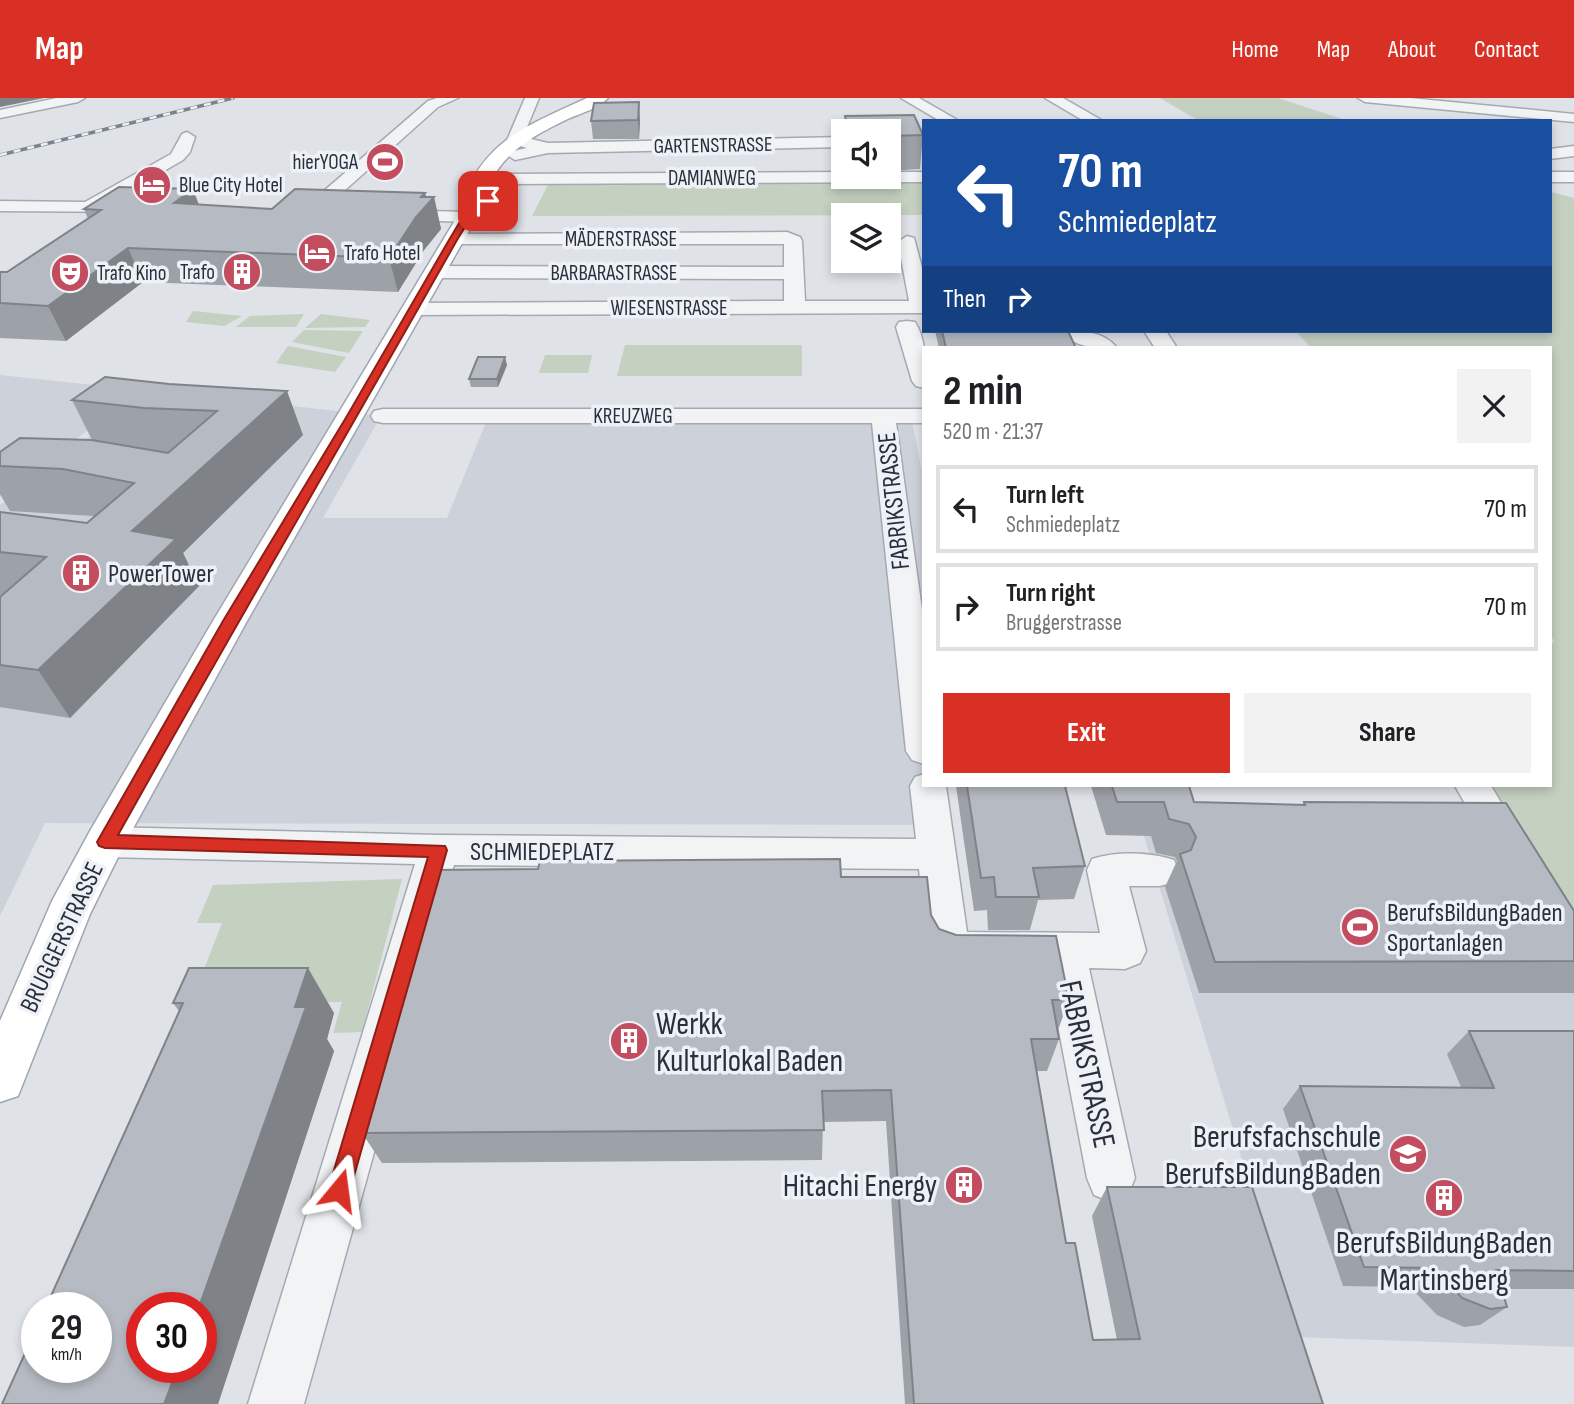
<!DOCTYPE html>
<html lang="en">
<head>
<meta charset="utf-8">
<style>
  body { margin:0; font-family:"Sofia Sans Condensed",sans-serif; background:#f2f2f2; color:#202124; height:100vh; display:flex; flex-direction:column; font-size:26px; white-space:nowrap }
  * { box-sizing:border-box; margin:0 }
  p { font-size:23px; color:#757577 }
  .icon { flex:none; width:38px; height:38px; fill:none; stroke:currentColor; stroke-width:2; stroke-linecap:round; stroke-linejoin:round }
  .map { position:relative; flex:1; overflow:hidden }
  .side { position:absolute; left:922px; top:248px; width:630px; height:441px; display:flex; flex-direction:column; background:#fff; border-radius:0px; box-shadow:0 4px 10px #0003 }
  .side>* { flex:none }
  .guide { position:absolute; left:922px; top:21px; width:630px; height:214px; border-radius:0px; box-shadow:0 4px 10px #0003; background:#1a4fa0; color:#fff; overflow:hidden }
  .buttons { position:absolute; left:831px; top:21px; display:grid; gap:14px }
  .buttons a { display:grid; place-items:center; width:70px; height:70px; border-radius:0px; background:#fff; box-shadow:0 4px 10px #0003; font-size:35px }
  .speed { position:absolute; left:21px; top:1194px; display:flex; gap:14px; font-size:35px; font-weight:700; text-align:center }
  .speed>* { display:grid; place-content:center; width:91px; height:91px; border-radius:50%; background:#fff; box-shadow:0 4px 10px #0003; line-height:1 }
  .speed small { font-size:18px; font-weight:400 }
  .speed .limit { border:10px solid #d22; background:#fff; color:#111 }
  .pin { position:absolute; display:grid; place-items:center; width:60px; height:60px; color:#fff; margin:-30px; border-radius:14px; box-shadow:0 4px 10px #0006 }
  .me { position:absolute; width:77px; margin:-38px; rotate:16deg; stroke-linejoin:round; filter:drop-shadow(0 0 5px #0008) }
  .turn { display:flex; align-items:center; gap:24px; height:147px; padding:0 21px; font-size:32px }
  .turn .icon { width:91px; height:91px; stroke-width:2.5 }
  .turn b { display:block; font-size:49px; line-height:60px }
  .then { display:flex; align-items:center; height:66px; padding:0 21px; background:#0003; gap:14px; font-size:26px }
  .round { display:grid; place-items:center; flex:none; width:74px; height:74px; border-radius:0px; background:#f2f2f2 }
  .head { display:flex; align-items:center; justify-content:space-between; height:119px; padding:0 21px }
  h1 { font-size:42px; font-weight:700; line-height:52px }
  .primary-button { display:flex; gap:14px; margin-top:auto; padding:14px 21px }
  .primary-button a { flex:1; height:80px; border-radius:0px; background:#d93025; color:#fff; font-size:28px; font-weight:700; line-height:80px; text-align:center }
  .primary-button a+a { background:#f2f2f2; color:#202124 }
  ul { padding:0; list-style:none }
  li { display:flex; align-items:center; gap:21px; height:88px; margin:0 14px 10px; padding:0 7px; border:4px solid #e0e0e0; border-radius:0px }
  li div { flex:1 }
  li b { display:block; font-size:26px }
  li em { font-style:normal }
  header { display:flex; align-items:center; gap:42px; box-sizing:border-box; height:98px; padding:0 35px; background:#d93025; color:#fff }
  header strong { font-size:33px }
  nav { display:flex; gap:38px; margin-inline-start:auto; font-size:24px }
  .map>svg:first-child { display:block }
  .built { fill:#cdd1d9 }
  .green { fill:#c4d0c0 }
  .lines { fill:none; stroke-linecap:round; stroke-linejoin:round }
  .street-casing { stroke:#a5a9b1; stroke-width:3 }
  .primary-casing { stroke:#9fa6b2; stroke-width:3 }
  .street { fill:#f1f3f5; fill-rule:evenodd }
  .primary { fill:#fff; fill-rule:evenodd }
  .rail-casing { stroke:#79828f; stroke-width:3.5 }
  .rail { stroke:#eef1f5; stroke-width:2.5; stroke-dasharray:7; stroke-linecap:butt }
  .wall { fill:#9da1a8 }
  .shaded-wall { fill:#7f8388 }
  .building { fill:#b6bbc3; stroke:#7f8388; stroke-width:2 }
  .route { fill:#d93025; stroke:#8d1f18; stroke-width:2 }
  .labels { text-anchor:middle; stroke-width:7; stroke-linejoin:round; paint-order:stroke }
  .far-street-label { font-size:21px; fill:#29303d; stroke:#eef1f5 }
  .far-poi-label { font-size:21px; fill:#29303d; stroke:#eef1f5; text-anchor:start }
  .street-label { font-size:26px; fill:#29303d; stroke:#eef1f5 }
  .poi-label { font-size:26px; fill:#29303d; stroke:#eef1f5; text-anchor:start }
  .near-poi-label { font-size:32px; fill:#29303d; stroke:#eef1f5; text-anchor:end }
  .near-street-label { font-size:32px; fill:#29303d; stroke:#eef1f5 }
</style>
</head>
<body>
<header>
<strong>Map</strong>
<nav><a>Home</a><a>Map</a><a>About</a><a>Contact</a></nav>
</header>
<div class="map">
<svg width="1574" height="1306" viewBox="0 0 1574 1306">
  <rect width="100%" height="100%" fill="#dfe2e7"/>
  <g class="built">
    <path d="M0,277L141,292L0,399Z"/>
    <path d="M150,292L381,318L323,420H447L486,324L910,312L924,385V495H917L924,554V688H942L947,727L45,725L0,818V407Z"/>
    <path d="M1143,735L1574,874V1249L1296,1239Z"/>
  </g>
  <g class="green">
    <path d="M1160,0H1278L1348,23H1199Z"/>
    <path d="M924,81V117L532,118L550,83Z"/>
    <path d="M1551,94L1574,100V853L1473,688H1550V550L1554,543L1550,536V250H1311L1296,233H1550Z"/>
    <path d="M193,213L242,218L224,228L186,224Z"/>
    <path d="M304,216L296,229H236L250,218Z"/>
    <path d="M321,216L370,222L365,229L305,230Z"/>
    <path d="M304,232L363,233L349,255L292,244Z"/>
    <path d="M625,247H802V278H617Z"/>
    <path d="M288,248L346,259L335,274L276,265Z"/>
    <path d="M545,257H592L588,275H539Z"/>
    <path d="M402,781L362,934L333,935L342,904L191,905L222,825H197L213,787Z"/>
  </g>
  <g class="lines">
    <g class="street-casing">
      <g id="street">
        <path d="M57,0H85L78,4L0,20V12Z"/>
        <path d="M437,0H458L438,9L315,119H303L300,115L303,111L428,3Z"/>
        <path d="M525,0H539L523,39L548,45L844,39V49L548,55L515,62L507,57L509,54L527,50L510,45L507,42Z"/>
        <path d="M901,0H919L959,23H940Z"/>
        <path d="M1045,0H1063L1103,23H1084Z"/>
        <path d="M1358,0H1410L1574,16V24L1365,4Z"/>
        <path d="M187,34L195,39L190,54L183,62L110,104L139,106L142,110L139,114L0,113V103L85,104L171,56L182,36Z"/>
        <path d="M924,38V48L889,49V39Z"/>
        <path d="M1574,48V58L1550,61V51Z"/>
        <path d="M844,74V79H889V74H924V84L500,86L492,81L500,76Z"/>
        <rect x="1550" y="74" width="24" height="10"/>
        <path d="M392,112L467,114L476,119L467,124L386,121L383,117Z"/>
        <path d="M787,134L800,139L802,143L805,203H909L898,144L907,138L914,140L924,177V215L414,217L407,215L404,211L407,207L414,205L784,203V181L435,180L428,178L425,174L428,170L435,168L784,169V146H446L444,142L453,136Z"/>
        <path d="M907,223L915,224C928,244 924,267 924,290L916,288L912,283L896,229L899,224Z"/>
        <path d="M1061,233C1080,232 1104,233 1117,250C1098,251 1074,250 1061,233Z"/>
        <path d="M1144,233H1166L1177,250H1155Z"/>
        <path d="M383,311H924V325H896L924,526V666L912,662L906,653L872,325H383L374,323L371,318L374,313Z"/>
        <path d="M924,676V688H946L967,834L1100,835L1087,772L1092,761C1116,753 1150,754 1174,762L1179,773L1174,784L1160,788H1129L1146,853L1140,865L1125,871L1089,870L1135,1080L1128,1097L1111,1104L1094,1097L1087,1080L1047,870L949,869L934,863L928,851L919,771L454,767L304,1306H248L415,766L105,759L92,754L86,744L92,734L105,729L439,737L916,741L910,688L915,679Z"/>
        <path d="M1455,688H1491L1526,746L1520,756L1507,761L1494,756Z"/>
      </g>
    </g>
    <g class="primary-casing">
      <path id="primary" d="M587,0H608C599,10 582,15 570,20C519,44 491,63 477,119L247,523L124,747L90,816L18,998L0,1004V923L52,803L90,733L213,523L457,119C479,44 522,30 587,0Z"/>
    </g>
    <use href="#street" class="street"/>
    <use href="#primary" class="primary"/>
    <g class="rail-casing">
      <path id="rail" d="M0,57L233,0"/>
    </g>
    <use href="#rail" class="rail"/>
  </g>
  <g class="wall">
    <path d="M845,18L923,37L920,71L889,73V33H845Z"/>
    <path d="M640,22L639,41H593L591,23Z"/>
    <path d="M425,95L426,99H434L441,131L424,152L398,194L143,184L66,243L0,240V174H7L88,121L84,111L199,107L272,111Z"/>
    <path d="M935,233H1068L1076,250H939Z"/>
    <path d="M507,267L498,289H471L469,281Z"/>
    <path d="M105,279L303,337L183,455L199,488L70,620L0,609V499L2,497H0V414L87,425L94,418L10,413L0,396V354L92,342L72,302Z"/>
    <path d="M956,688H1065L1085,768L1074,801L1038,802L1030,832H988L987,812L974,813Z"/>
    <path d="M1091,688H1189L1194,704L1302,707L1304,704L1574,813V895H1199L1165,789L1177,763L1175,759L1156,755L1151,738L1106,737Z"/>
    <path d="M841,779L931,817L939,831L1069,902L1058,932L1059,941L1047,973H1037L1066,1145L1093,1242H1117L1092,1118L1107,1089L1323,1306H905L886,1023L823,1024L822,1062L382,1065L362,1035Z"/>
    <path d="M173,905L334,915L327,941L334,953L218,1306H2L179,913Z"/>
    <path d="M1469,933H1574V1191H1502L1507,1209L1480,1227L1464,1229L1437,1217L1410,1189L1343,1188L1283,1011L1300,988L1461,989L1447,956Z"/>
  </g>
  <g class="shaded-wall">
    <path d="M0,0H44L0,9Z"/>
    <path d="M639,4L640,22L639,41L638,22Z"/>
    <path d="M193,91L205,123L174,105Z"/>
    <path d="M425,95L428,107L434,99L441,131L424,152L398,194L389,160L421,99Z"/>
    <path d="M128,150L143,184L66,243L48,208Z"/>
    <path d="M505,259L507,267L498,289L497,281Z"/>
    <path d="M287,293L303,337L183,455L199,488L70,620L38,572L132,433Z"/>
    <path d="M308,870L334,915L327,941L334,953L218,1306H164L178,1269H201V1209H199Z"/>
  </g>
  <g class="building">
    <path d="M639,4L638,22L591,23L594,5Z"/>
    <path d="M914,17L923,37L889,38V33H848L845,18Z"/>
    <path d="M119,89L193,91L174,105L272,111L295,91L425,95L421,99H434L416,119L389,160L128,150L48,208L0,205V174H7L101,112L84,111Z"/>
    <path d="M942,233H1068L1076,250H946Z"/>
    <path d="M478,259H505L497,281H469Z"/>
    <path d="M105,279L169,286L287,293L132,433L176,441L38,572L0,567V499L46,459L0,454V414L87,425L134,385L63,371L0,368V354L20,340L92,342L168,355L217,313L144,310L72,302Z"/>
    <path d="M967,688H1065L1085,768L1033,770L1039,799H996L994,779L981,780Z"/>
    <path d="M1112,688H1189L1194,704L1305,707L1304,704L1506,705L1574,813V863L1215,864L1180,756L1191,752L1196,739L1189,726L1169,721L1164,704H1117Z"/>
    <path d="M840,761L841,779H927L931,817L939,831L956,837L1056,838L1069,902H1052L1059,941H1031L1066,1145H1075L1093,1242L1140,1241L1107,1089H1252L1323,1306H914L891,992L822,993L824,1032L362,1035L434,772L538,771L540,763Z"/>
    <path d="M189,870H308L295,909H306L199,1209H142V1269H178L164,1306H2L37,1229V1269H96V1209H46L183,905H173Z"/>
    <path d="M1469,933H1574V1173L1496,1172L1507,1209L1490,1211L1462,1200L1434,1170L1364,1169L1300,988L1494,990Z"/>
  </g>
  <path class="route" d="M488,101L490,105L470,121L457,142C345,341 229,538 118,737L445,748L447,752L350,1092L347,1100L339,1103L331,1100L328,1092L428,759L105,750L99,748L97,744L223,523L347,318L449,142L464,117Z"/>
  <defs>
    <g id="stadium-disc" transform="scale(2.0125)"><circle r="9.5" fill="#c34c5f" stroke="#eef1f5"/><path d="M0-5a6.5 5 0 1 0 0 10a6.5 5 0 1 0 0-10ZM-3.5-1.8h7v3.6h-7Z" fill="#fff"/></g>
    <g id="hotel-disc" transform="scale(2.0125)"><circle r="9.5" fill="#c34c5f" stroke="#eef1f5"/><path d="M-6-4.5h1.5V1H6V5H4.5V3h-9V5H-6ZM-4 0a1.8 1.8 0 1 1 3.6 0ZM.5 0V-2.5h3Q6-2.5 6 0Z" fill="#fff"/></g>
    <g id="building-disc" transform="scale(2.0125)"><circle r="9.5" fill="#c34c5f" stroke="#eef1f5"/><path d="M-4-6H4V6H1V3H-1V6H-4ZM-2.5-4.3h1.7v1.8h-1.7ZM.8-4.3h1.7v1.8H.8ZM-2.5-1h1.7V.8h-1.7ZM.8-1h1.7V.8H.8Z" fill="#fff"/></g>
    <g id="theatre-disc" transform="scale(2.0125)"><circle r="9.5" fill="#c34c5f" stroke="#eef1f5"/><path d="M-5-5.5Q0-4 5-5.5V0Q5 5 0 6Q-5 5-5 0ZM-3.3-2.5H-1v1.5H-3.3ZM1-2.5H3.3v1.5H1ZM-2.8 1Q0 5.5 2.8 1Z" fill="#fff"/></g>
    <g id="school-disc" transform="scale(2.0125)"><circle r="9.5" fill="#c34c5f" stroke="#eef1f5"/><path d="M0-5L7-2L0 1L-7-2ZM-4 1L0 2.5L4 1V4Q0 6-4 4Z" fill="#fff"/></g>
  </defs>
  <g fill-rule="evenodd">
    <use href="#stadium-disc" x="385" y="64"/>
    <use href="#hotel-disc" x="152" y="87"/>
    <use href="#hotel-disc" x="317" y="155"/>
    <use href="#building-disc" x="242" y="174"/>
    <use href="#theatre-disc" x="70" y="175"/>
    <use href="#building-disc" x="81" y="475"/>
    <use href="#stadium-disc" x="1360" y="829"/>
    <use href="#building-disc" x="629" y="943"/>
    <use href="#school-disc" x="1408" y="1056"/>
    <use href="#building-disc" x="964" y="1087"/>
    <use href="#building-disc" x="1444" y="1100"/>
  </g>
  <g class="labels">
    <g class="far-street-label">
      <text transform="translate(713 47) rotate(-1)" y="7">GARTENSTRASSE</text>
      <text x="712" y="87">DAMIANWEG</text>
      <text x="621" y="148">MÄDERSTRASSE</text>
      <text x="614" y="182">BARBARASTRASSE</text>
      <text x="669" y="217">WIESENSTRASSE</text>
      <text x="633" y="325">KREUZWEG</text>
    </g>
    <g class="far-poi-label">
      <text x="358" y="71" text-anchor="end">hierYOGA</text>
      <text x="179" y="94">Blue City Hotel</text>
      <text x="344" y="162">Trafo Hotel</text>
      <text x="215" y="181" text-anchor="end">Trafo</text>
      <text x="97" y="182">Trafo Kino</text>
    </g>
    <g class="street-label">
      <text transform="translate(893 403) rotate(-96)" y="9">FABRIKSTRASSE</text>
      <text x="542" y="762">SCHMIEDEPLATZ</text>
      <text transform="translate(61 839) rotate(-65)" y="9">BRUGGERSTRASSE</text>
    </g>
    <g class="poi-label">
      <text x="108" y="484">PowerTower</text>
      <text x="1387" y="823">BerufsBildungBaden<tspan x="1387" dy="30">Sportanlagen</tspan></text>
    </g>
    <g class="near-poi-label">
      <text x="656" y="936" text-anchor="start">Werkk<tspan x="656" dy="37">Kulturlokal Baden</tspan></text>
      <text x="1381" y="1049">Berufsfachschule<tspan x="1381" dy="37">BerufsBildungBaden</tspan></text>
      <text x="937" y="1098">Hitachi Energy</text>
      <text x="1444" y="1155" text-anchor="middle">BerufsBildungBaden<tspan x="1444" dy="37">Martinsberg</tspan></text>
    </g>
    <g class="near-street-label">
      <text transform="translate(1088 966) rotate(78)" y="11">FABRIKSTRASSE</text>
    </g>
  </g>
</svg>
<div class="buttons">
<a><svg class="icon" aria-label="sound" viewBox="0 0 24 24"><path d="M4 9h4l5-4v14l-5-4H4zM17 9q2 3 0 6"/></svg></a>
<a><svg class="icon" aria-label="layers" viewBox="0 0 24 24"><path d="M12 4l9 5-9 5-9-5zM3 14l9 5 9-5"/></svg></a>
</div>
<div class="speed"><div>29<small>km/h</small></div><div class="limit">30</div></div>
<div class="pin" style="left:488px;top:103px;background:#d93025"><svg class="icon" aria-label="arrive" viewBox="0 0 24 24"><path d="M6 21V4h12l-3 4 3 4H6"/></svg></div>
<svg class="me" style="left:339px;top:1092px" viewBox="-20 -20 40 40"><path d="M0-17L14 15 0 8-14 15z" fill="#d93025" stroke="#fff" stroke-width="4"/></svg>
<div class="guide">
<div class="turn"><svg class="icon" aria-label="left" viewBox="0 0 24 24"><path d="M17 20v-9H6M10 6l-5 5 5 5"/></svg><div><b>70 m</b>Schmiedeplatz</div></div>
<div class="then">Then<svg class="icon" aria-label="right" viewBox="0 0 24 24"><path d="M7 20v-9h11M14 6l5 5-5 5"/></svg></div>
</div>
<section class="side">
<div class="head"><div><h1>2 min</h1><p>520 m · 21:37</p></div><a class="round"><svg class="icon" aria-label="close" viewBox="0 0 24 24"><path d="M6 6l12 12M18 6L6 18"/></svg></a></div>
<ul>
<li><svg class="icon" aria-label="left" viewBox="0 0 24 24"><path d="M17 20v-9H6M10 6l-5 5 5 5"/></svg><div><b>Turn left</b><p>Schmiedeplatz</p></div><em>70 m</em></li>
<li><svg class="icon" aria-label="right" viewBox="0 0 24 24"><path d="M7 20v-9h11M14 6l5 5-5 5"/></svg><div><b>Turn right</b><p>Bruggerstrasse</p></div><em>70 m</em></li>
</ul>
<div class="primary-button"><a>Exit</a><a>Share</a></div>
</section>
</div>
</body>
</html>
